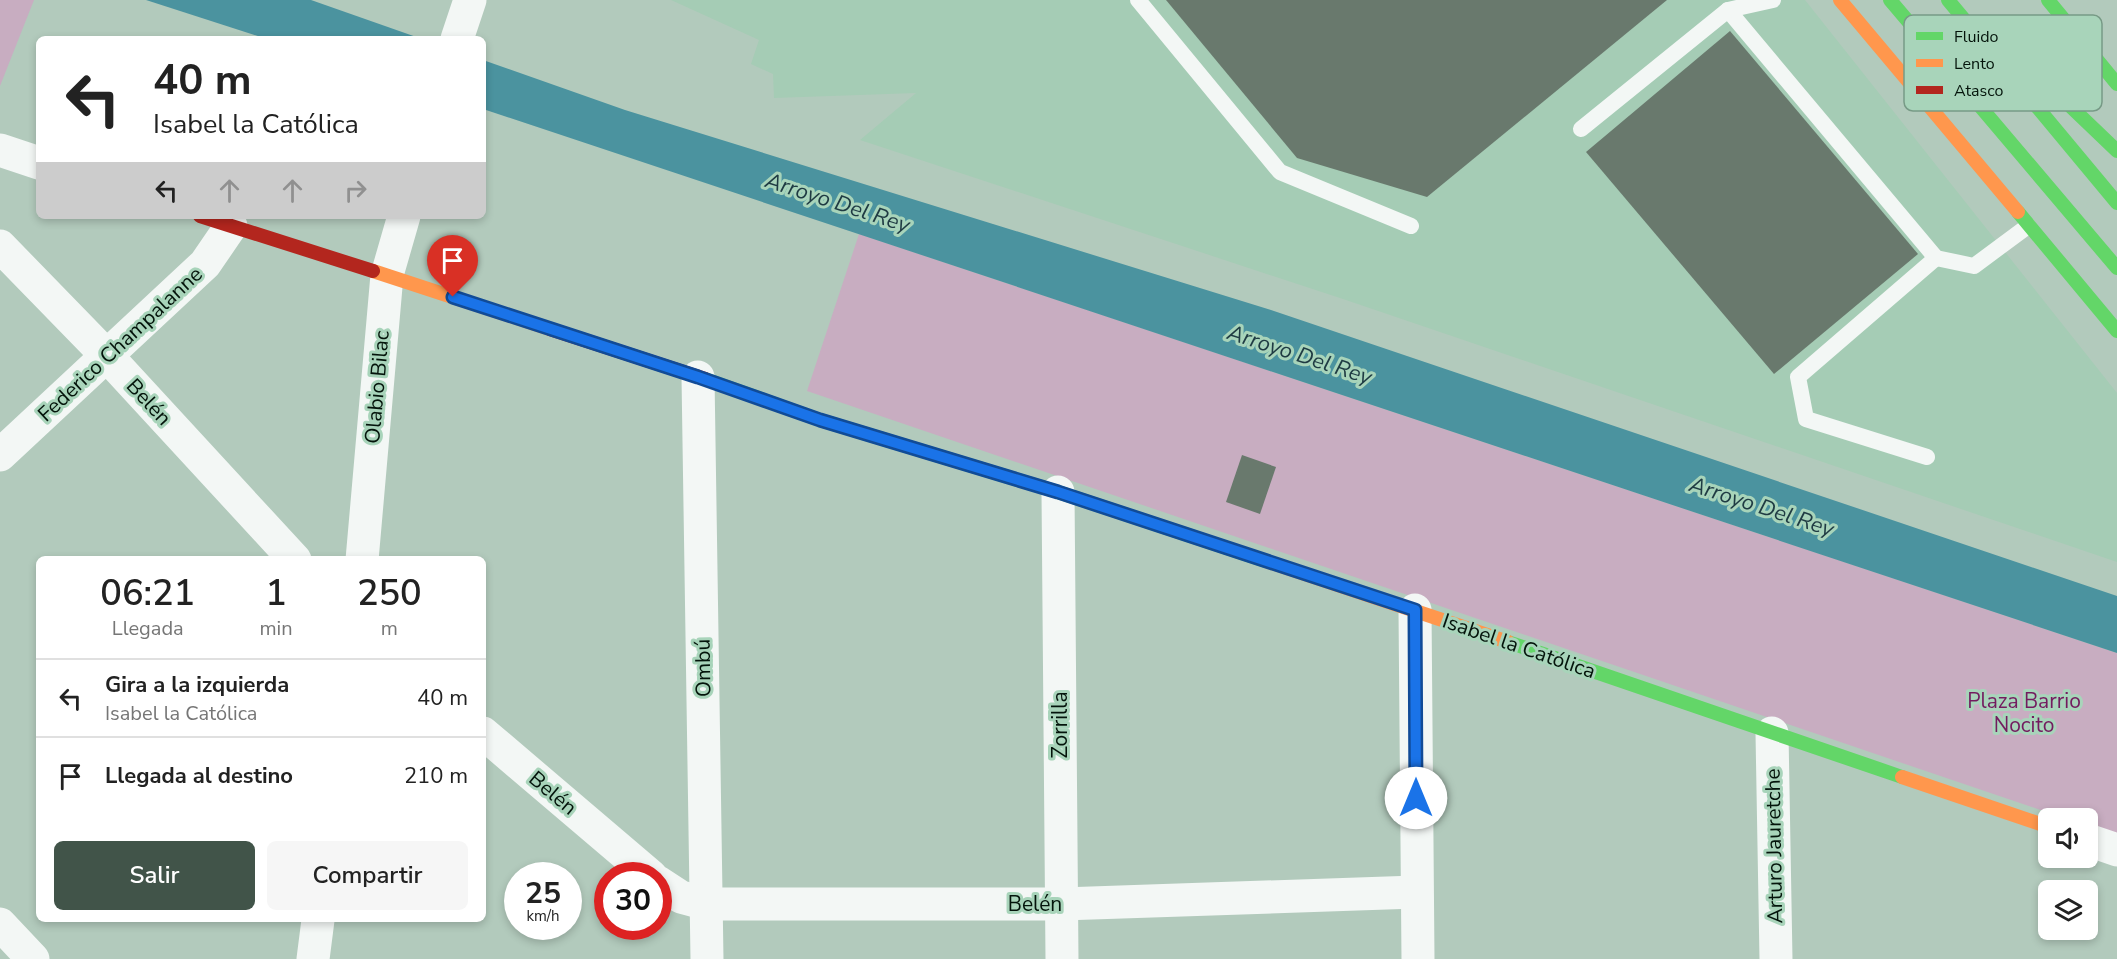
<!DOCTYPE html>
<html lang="es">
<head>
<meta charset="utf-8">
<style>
  body { margin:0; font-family:"Nunito Sans",sans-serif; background:#f6f6f6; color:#222; height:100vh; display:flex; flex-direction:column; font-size:22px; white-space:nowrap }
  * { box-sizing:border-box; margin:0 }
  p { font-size:20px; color:#767676 }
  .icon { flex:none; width:33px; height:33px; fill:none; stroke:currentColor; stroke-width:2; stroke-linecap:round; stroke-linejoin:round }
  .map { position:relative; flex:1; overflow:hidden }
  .details { position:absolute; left:36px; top:556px; width:450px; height:366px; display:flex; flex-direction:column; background:#fff; border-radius:9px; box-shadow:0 3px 9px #0003 }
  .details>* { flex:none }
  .banner { position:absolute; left:36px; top:36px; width:450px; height:183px; border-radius:9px; box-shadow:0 3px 9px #0003; background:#fff; color:#222; overflow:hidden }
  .fabs { position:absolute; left:2038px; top:808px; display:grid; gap:12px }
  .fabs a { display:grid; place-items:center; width:60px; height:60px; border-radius:9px; background:#fff; box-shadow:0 3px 9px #0003; font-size:30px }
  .speed { position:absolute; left:504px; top:862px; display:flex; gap:12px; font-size:30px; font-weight:700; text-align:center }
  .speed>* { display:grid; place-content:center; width:78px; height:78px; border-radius:50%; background:#fff; box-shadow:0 3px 9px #0003; line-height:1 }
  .speed small { font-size:15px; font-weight:400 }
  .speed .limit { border:9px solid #d22; background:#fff; color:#111 }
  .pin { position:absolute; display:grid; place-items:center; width:51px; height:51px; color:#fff; margin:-62px -26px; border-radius:50% 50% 50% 0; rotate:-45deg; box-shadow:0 0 6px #0007 }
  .pin .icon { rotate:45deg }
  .me { position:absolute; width:66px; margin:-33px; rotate:0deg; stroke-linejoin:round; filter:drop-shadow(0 0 4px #0008) }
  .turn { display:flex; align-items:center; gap:21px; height:126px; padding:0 18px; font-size:27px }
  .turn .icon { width:78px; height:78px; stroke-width:2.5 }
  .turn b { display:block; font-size:42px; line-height:51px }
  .lanes { display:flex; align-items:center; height:57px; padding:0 18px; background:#0003; justify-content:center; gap:30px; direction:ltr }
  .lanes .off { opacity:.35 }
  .eta { display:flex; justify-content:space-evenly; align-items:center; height:102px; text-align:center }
  .eta b { font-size:36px; font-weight:600; line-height:42px }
  .cta { display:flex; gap:12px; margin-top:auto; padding:12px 18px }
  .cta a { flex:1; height:69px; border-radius:9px; background:#415449; color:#fff; font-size:24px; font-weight:600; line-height:69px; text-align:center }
  .cta a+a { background:#f6f6f6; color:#222 }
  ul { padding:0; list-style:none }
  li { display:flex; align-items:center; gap:18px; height:78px; padding:0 18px; border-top:2px solid #e0e0e0 }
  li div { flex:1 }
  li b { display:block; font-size:22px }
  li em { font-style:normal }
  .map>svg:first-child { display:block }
  .built { fill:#a5ccb5 }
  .green { fill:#c8adc1 }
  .water { fill:#4b939f }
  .building { fill:#69796d }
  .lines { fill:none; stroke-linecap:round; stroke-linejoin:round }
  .lane { stroke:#f3f7f5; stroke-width:16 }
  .street { stroke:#f3f7f5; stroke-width:33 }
  .fast { stroke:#63d668; stroke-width:14 }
  .slow { stroke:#ff974d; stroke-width:14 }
  .jam { stroke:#b3261e; stroke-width:14 }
  .route-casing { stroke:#114b97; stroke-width:15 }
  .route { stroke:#1a73e8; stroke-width:10 }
  .labels { text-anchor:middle; stroke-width:6; stroke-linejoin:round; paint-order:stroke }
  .street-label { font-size:21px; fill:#04140b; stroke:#a8d4ba }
  .park-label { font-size:21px; fill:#731b5f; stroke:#a8d4ba }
  .water-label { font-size:22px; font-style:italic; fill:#1f3b43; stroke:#a8d4ba }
  .key { fill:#a8d4ba; stroke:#779a86; stroke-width:1.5 }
  .key-label { font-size:16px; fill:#04140b }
</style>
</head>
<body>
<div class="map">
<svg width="2117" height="959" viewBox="0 0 2117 959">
  <rect width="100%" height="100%" fill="#b2cabc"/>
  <path class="built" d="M671,0H1805L2117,393V562L1343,299L860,140L916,93L774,98L773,74L751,64L759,40Z"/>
  <g class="green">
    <path d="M0,0H34L0,86Z"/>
    <path d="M859,234L2117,653V836L2088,826V819H2067L807,391Z"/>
  </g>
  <g class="water">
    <path d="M146,0H311L422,39H267Z"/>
    <path d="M483,60L625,110L1271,310L2117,596V653L483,109Z"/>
  </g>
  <g class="building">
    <path d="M1166,0H1667L1427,197L1297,158Z"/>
    <path d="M1730,31L1918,254L1774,374L1586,152Z"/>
    <path d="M1242,455L1276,467L1260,514L1226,502Z"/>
  </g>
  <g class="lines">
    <g class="lane">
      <path d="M1138,0L1280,172L1411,226"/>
      <path d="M1728,10L1936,258"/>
      <path d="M1581,129L1728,10L1773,0"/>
      <path d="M1927,457L1806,419L1798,377L1936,258L1974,266L2028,226"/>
    </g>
    <g class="street">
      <path d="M457,39L470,0"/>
      <path d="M0,150L39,163"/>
      <path d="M0,246L108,357L295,560"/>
      <path d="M698,377L707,959"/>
      <path d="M0,455L205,264L231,226"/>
      <path d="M1058,492L1062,959"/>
      <path d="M362,560L387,275L404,216"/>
      <path d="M1415,610L1418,959"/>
      <path d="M483,733L651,876"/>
      <path d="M1772,733L1776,959"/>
      <path d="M2088,840L2117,850"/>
      <path d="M658,882L681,897L707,904H1062L1416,892"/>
      <path d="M0,924L33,959"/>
      <path d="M313,959L318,920"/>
    </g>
    <g class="fast">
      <path d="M1890,0L2117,268"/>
      <path d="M1948,0L2117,203"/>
      <path d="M2048,0L2117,84"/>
      <path d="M2021,59L2117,151"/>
      <path d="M2018,212L2117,331"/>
      <path d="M705,379L820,420L1058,492L1266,561"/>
      <path d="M1508,642L1902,777"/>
    </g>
    <g class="slow">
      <path d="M1840,0L2018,212"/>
      <path d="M373,271L550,329"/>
      <path d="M1266,561L1508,642"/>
      <path d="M1902,777L2049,827"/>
    </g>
    <g class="jam">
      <path d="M200,216L373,271"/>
      <path d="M550,329L705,379"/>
    </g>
  </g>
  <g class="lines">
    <g class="route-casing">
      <path id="route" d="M453,297L698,377L820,420L1058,492L1415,610L1416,798"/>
    </g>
    <use href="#route" class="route"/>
  </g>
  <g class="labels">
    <g class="street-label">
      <text transform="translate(120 344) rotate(-43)" y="7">Federico Champalanne</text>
      <text transform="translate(377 387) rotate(-85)" y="7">Olabio Bilac</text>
      <text transform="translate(149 402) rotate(47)" y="7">Belén</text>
      <text transform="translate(1519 646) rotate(19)" y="7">Isabel la Católica</text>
      <text transform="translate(703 668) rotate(-91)" y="7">Ombú</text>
      <text transform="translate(1060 725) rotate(-90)" y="7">Zorrilla</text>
      <text transform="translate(553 793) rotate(40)" y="7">Belén</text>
      <text transform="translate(1774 846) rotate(-91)" y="7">Arturo Jauretche</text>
      <text x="1035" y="911">Belén</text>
    </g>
    <g class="park-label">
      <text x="2024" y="708">Plaza Barrio<tspan x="2024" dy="24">Nocito</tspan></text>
    </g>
    <g class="water-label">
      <text transform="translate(838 202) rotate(18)" y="8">Arroyo Del Rey</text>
      <text transform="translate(1300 354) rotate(18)" y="8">Arroyo Del Rey</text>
      <text transform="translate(1762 506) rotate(18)" y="8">Arroyo Del Rey</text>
    </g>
  </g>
  <rect x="1904" y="15" width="198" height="96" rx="9" class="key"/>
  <rect x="1916" y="32" width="27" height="8" fill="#63d668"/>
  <rect x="1916" y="59" width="27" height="8" fill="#ff974d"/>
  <rect x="1916" y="86" width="27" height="8" fill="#b3261e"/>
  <g class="key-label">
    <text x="1954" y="42">Fluido</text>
    <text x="1954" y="69">Lento</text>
    <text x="1954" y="96">Atasco</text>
  </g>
</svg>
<div class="fabs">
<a><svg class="icon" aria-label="sound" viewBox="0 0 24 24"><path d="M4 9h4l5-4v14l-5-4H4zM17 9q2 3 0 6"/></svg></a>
<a><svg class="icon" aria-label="layers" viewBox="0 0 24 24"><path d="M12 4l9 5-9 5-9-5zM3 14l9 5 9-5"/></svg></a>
</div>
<div class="speed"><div>25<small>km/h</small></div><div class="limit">30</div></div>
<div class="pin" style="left:453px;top:297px;background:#d93025"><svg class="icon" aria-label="arrive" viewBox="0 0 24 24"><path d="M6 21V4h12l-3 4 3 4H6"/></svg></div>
<svg class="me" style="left:1416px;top:798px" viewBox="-20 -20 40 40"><circle r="19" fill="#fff"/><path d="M0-13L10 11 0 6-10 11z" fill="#1a73e8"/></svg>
<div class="banner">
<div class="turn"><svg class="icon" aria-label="left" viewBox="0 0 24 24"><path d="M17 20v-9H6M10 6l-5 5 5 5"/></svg><div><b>40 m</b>Isabel la Católica</div></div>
<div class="lanes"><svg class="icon" aria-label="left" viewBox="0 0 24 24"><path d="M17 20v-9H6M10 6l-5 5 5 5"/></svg><svg class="icon off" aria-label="ahead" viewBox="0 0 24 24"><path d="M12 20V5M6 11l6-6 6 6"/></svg><svg class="icon off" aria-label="ahead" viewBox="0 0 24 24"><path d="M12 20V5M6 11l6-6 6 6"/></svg><svg class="icon off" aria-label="right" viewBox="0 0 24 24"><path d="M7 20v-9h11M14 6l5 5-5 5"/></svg></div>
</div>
<section class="details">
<div class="eta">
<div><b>06:21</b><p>Llegada</p></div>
<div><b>1</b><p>min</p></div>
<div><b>250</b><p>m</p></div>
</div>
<ul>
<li><svg class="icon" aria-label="left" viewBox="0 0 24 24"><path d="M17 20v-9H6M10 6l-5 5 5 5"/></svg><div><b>Gira a la izquierda</b><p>Isabel la Católica</p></div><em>40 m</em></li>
<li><svg class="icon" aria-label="arrive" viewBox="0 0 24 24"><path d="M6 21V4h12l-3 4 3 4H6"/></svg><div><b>Llegada al destino</b></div><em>210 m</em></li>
</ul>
<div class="cta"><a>Salir</a><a>Compartir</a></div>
</section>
</div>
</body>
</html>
